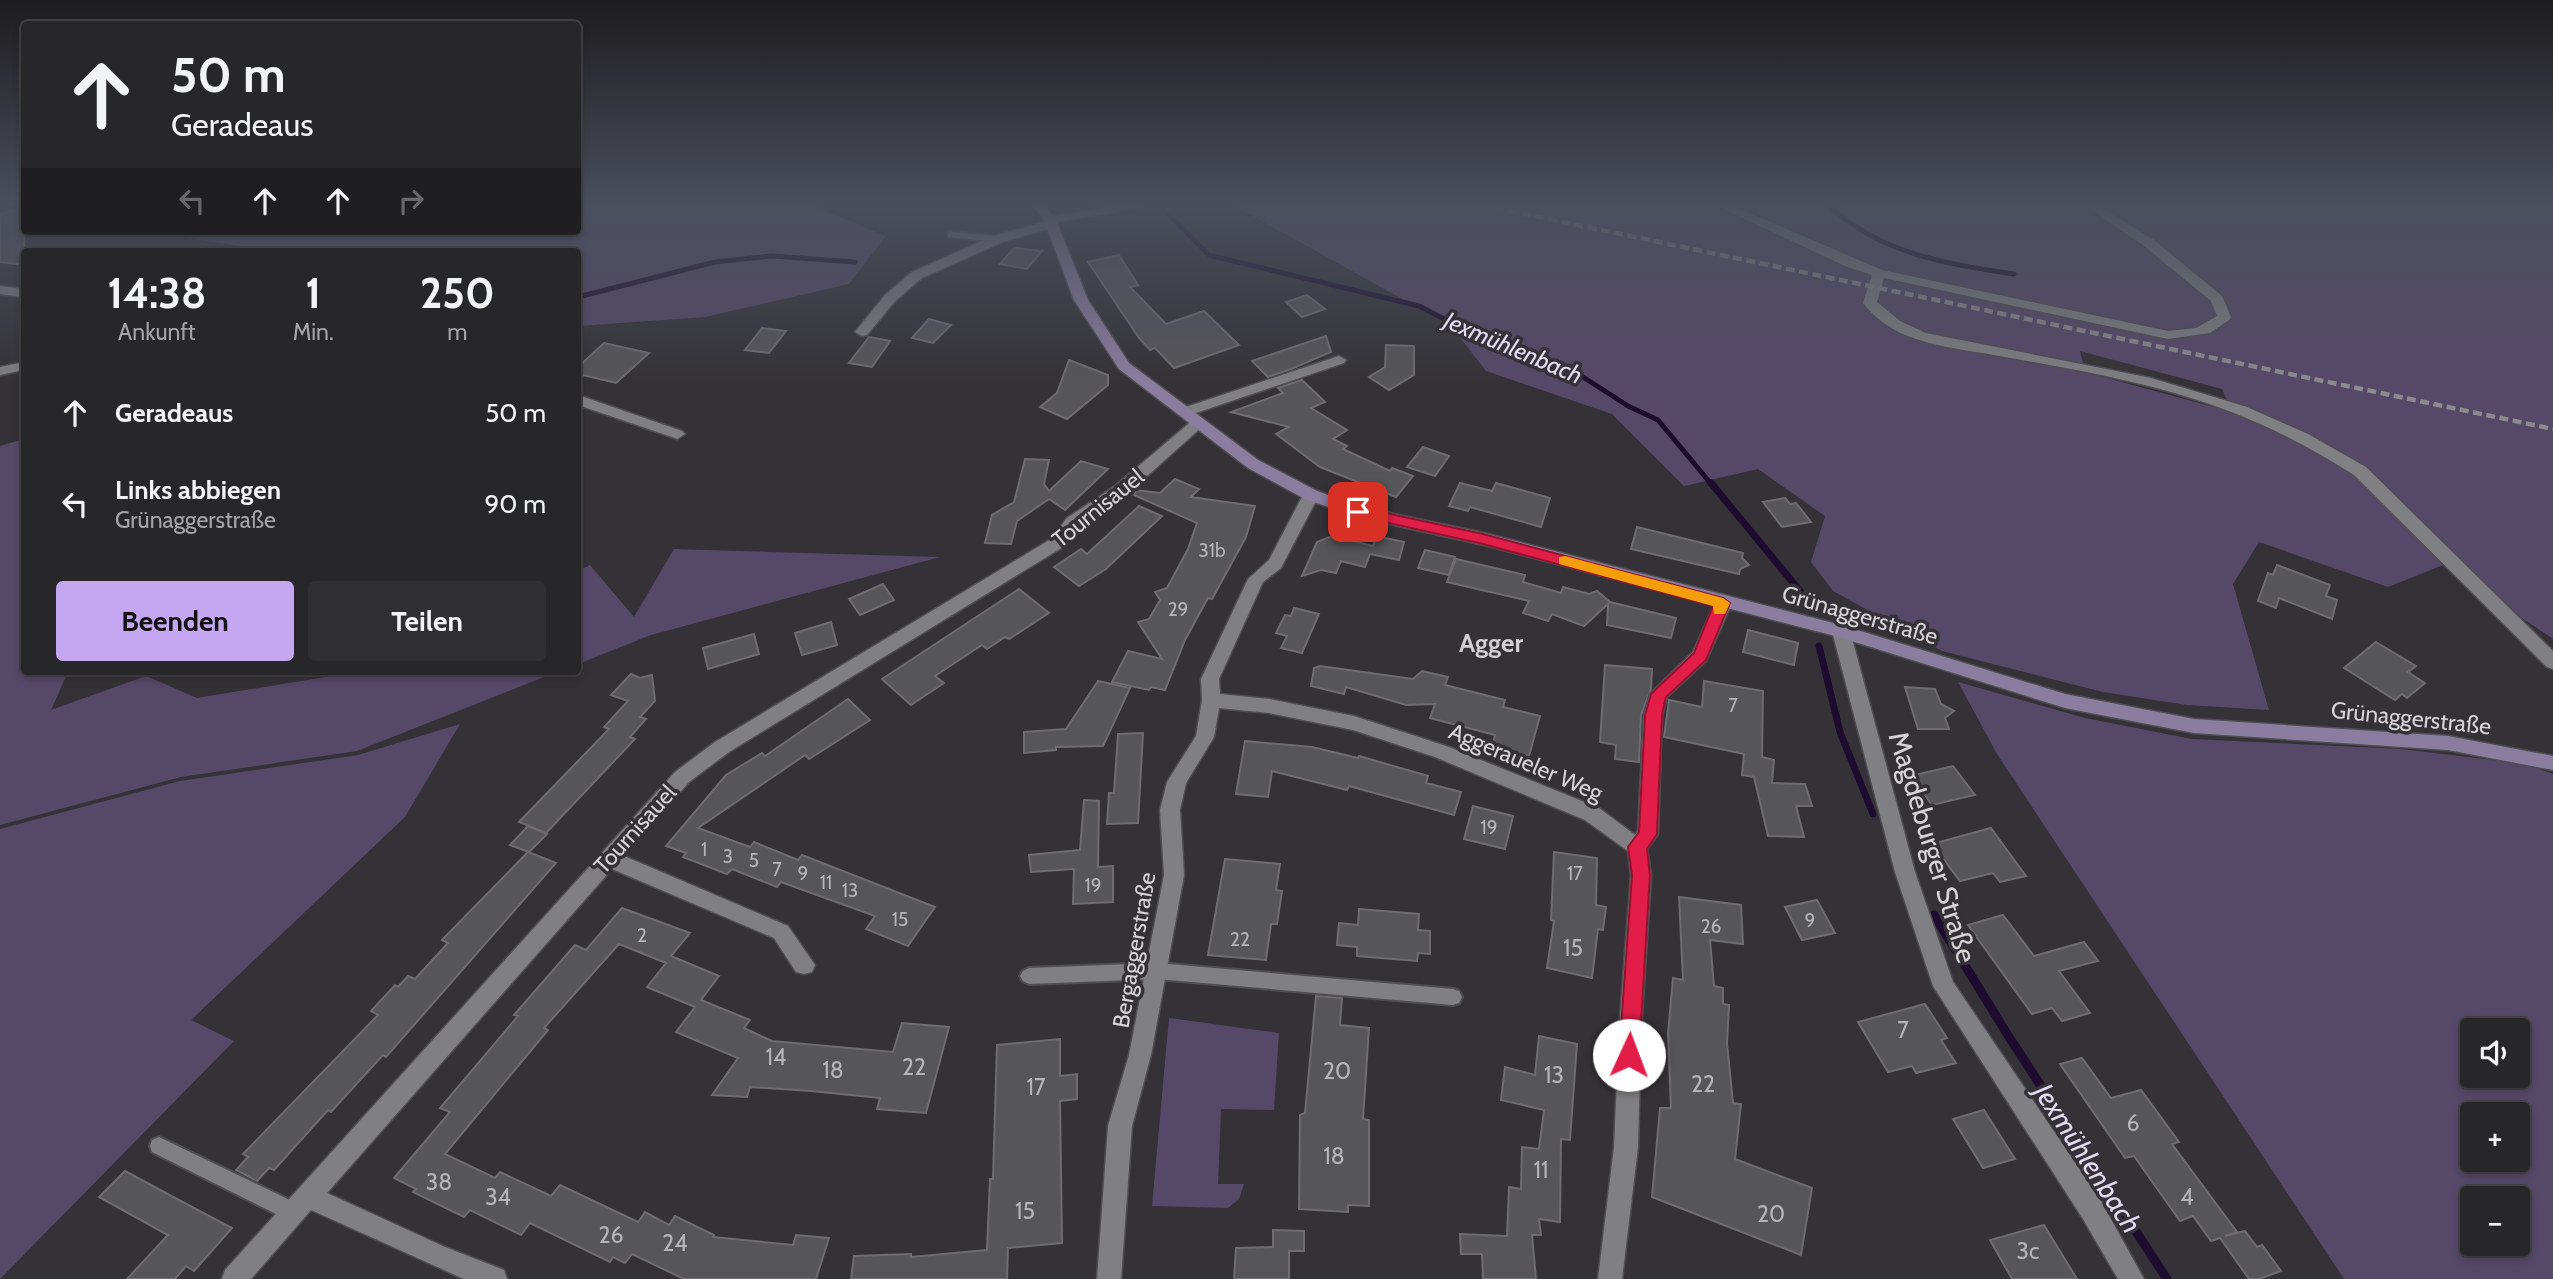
<!DOCTYPE html>
<html lang="de">
<head>
<meta charset="utf-8">
<style>
  body { margin:0; font-family:Cabin,sans-serif; background:#2f2e30; color:#f1f3f6; height:100vh; display:flex; flex-direction:column; font-size:26px; white-space:nowrap }
  * { box-sizing:border-box; margin:0 }
  p { font-size:23px; color:#a4a5a8 }
  .icon { flex:none; width:38px; height:38px; fill:none; stroke:currentColor; stroke-width:2; stroke-linecap:round; stroke-linejoin:round }
  .map { position:relative; flex:1; overflow:hidden }
  .drawer { position:absolute; left:21px; top:248px; width:560px; height:427px; display:flex; flex-direction:column; background:#272628; border-radius:7px; box-shadow:0 4px 10px #0003,0 0 0 2px #434345 }
  .drawer>* { flex:none }
  .guide { position:absolute; left:21px; top:21px; width:560px; height:214px; border-radius:7px; box-shadow:0 4px 10px #0003,0 0 0 2px #434345; background:#272628; color:#f1f3f6; overflow:hidden }
  .tools { position:absolute; left:2460px; top:1018px; display:grid; gap:14px }
  .tools a { display:grid; place-items:center; width:70px; height:70px; border-radius:7px; background:#272628; box-shadow:0 4px 10px #0003,0 0 0 2px #434345; font-size:35px }
  .pin { position:absolute; display:grid; place-items:center; width:60px; height:60px; color:#fff; margin:-30px; border-radius:14px; box-shadow:0 4px 10px #0006 }
  .me { position:absolute; width:77px; margin:-38px; rotate:2deg; stroke-linejoin:round; filter:drop-shadow(0 0 5px #0008) }
  .turn { display:flex; align-items:center; gap:24px; height:147px; padding:0 35px; font-size:32px }
  .turn .icon { width:91px; height:91px; stroke-width:2.5 }
  .turn b { display:block; font-size:49px; line-height:60px }
  .lanes { display:flex; align-items:center; height:66px; padding:0 35px; background:#0003; justify-content:center; gap:35px; direction:ltr }
  .lanes .off { opacity:.35 }
  .eta { display:flex; justify-content:space-evenly; align-items:center; height:119px; text-align:center }
  .eta b { font-size:42px; font-weight:700; line-height:49px }
  .action { display:flex; gap:14px; margin-top:auto; padding:14px 35px }
  .action a { flex:1; height:80px; border-radius:7px; background:#c5a7f1; color:#111; font-size:28px; font-weight:700; line-height:80px; text-align:center }
  .action a+a { background:#2f2e30; color:#f1f3f6 }
  ul { padding:0; list-style:none }
  li { display:flex; align-items:center; gap:21px; height:91px; padding:0 35px }
  li div { flex:1 }
  li b { display:block; font-size:26px }
  li em { font-style:normal }
  .map>svg:first-child { display:block }
  .green { fill:#564869; fill-rule:evenodd }
  .lines { fill:none; stroke-linecap:round; stroke-linejoin:round }
  .stream-far2 { stroke:#1d0c2f; stroke-width:5 }
  .stream-far1 { stroke:#1d0c2f; stroke-width:7 }
  .stream { stroke:#1d0c2f; stroke-width:9 }
  .building { fill:#565558; stroke:#6e6c70; stroke-width:2 }
  .lane-casing { stroke:#4f4e51; stroke-width:4 }
  .street-casing { stroke:#4f4e51; stroke-width:3 }
  .secondary-casing { stroke:#4f4e51; stroke-width:3 }
  .lane { fill:#807f83; fill-rule:evenodd }
  .street { fill:#807f83; fill-rule:evenodd }
  .secondary { fill:#8b7d9f; fill-rule:evenodd }
  .rail { stroke:#8b8a8d; stroke-width:4.5; stroke-dasharray:9 4.5; stroke-linecap:butt }
  .route { fill:#e11d48; stroke:#92132f; stroke-width:2 }
  .slow { fill:#f59e0b }
  .labels { text-anchor:middle; stroke-width:7; stroke-linejoin:round; paint-order:stroke }
  .number-label { font-size:19px; fill:#b5b4b6 }
  .street-label { font-size:23px; fill:#d5d4d6; stroke:#343236 }
  .near-number-label { font-size:23px; fill:#b5b4b6 }
  .water-label { font-size:24px; font-style:italic; fill:#e5dbf6; stroke:#343236 }
  .quarter-label { font-size:26px; font-weight:bold; fill:#d1cfd4; stroke:#343236 }
  .near-street-label { font-size:28px; fill:#d5d4d6; stroke:#343236 }
  .near-water-label { font-size:28px; font-style:italic; fill:#e5dbf6; stroke:#343236 }
</style>
</head>
<body>
<div class="map">
<svg width="2553" height="1279" viewBox="0 0 2553 1279">
  <rect width="100%" height="100%" fill="#343236"/>
  <g class="green">
    <path d="M578,205H810L886,236L849,284L705,317L578,326V252H279L142,231H578Z"/>
    <path d="M1233,205H2553V639L2443,565L2388,587L2259,542L2233,584L2269,710L2187,705L2103,692L1942,651L1833,591L1811,562L1825,516L1758,469L1684,486L1612,414L1486,371L1451,326ZM2080,351L2222,389L2232,412L2085,372Z"/>
    <path d="M24,439V672H68L51,710L146,676L197,698L356,672H557L357,751L181,777L0,825V446Z"/>
    <path d="M674,549L940,557L651,635L578,664V571L590,565L634,617Z"/>
    <path d="M1958,682L2085,718L2192,739L2401,749L2526,764L2553,774V1279H2344L1997,754ZM2473,1031H2518V1076H2473ZM2473,1115H2518V1160H2473ZM2473,1199H2518V1244H2473Z"/>
    <path d="M460,724L405,817L191,1020L234,1041L0,1279V829L180,781L358,755Z"/>
    <path d="M1169,1018L1279,1033L1274,1110L1221,1109L1218,1184H1244L1239,1199L1228,1208L1152,1206Z"/>
  </g>
  <g class="lines">
    <g class="stream-far2">
      <path d="M1829,205C1879,254 1948,264 2014,274"/>
      <path d="M1164,210L1209,255L1419,306L1496,346L1580,375L1628,406L1658,420L1712,485"/>
      <path d="M578,297L715,262L772,256L855,262"/>
    </g>
    <g class="stream-far1">
      <path d="M1711,483L1800,591"/>
      <path d="M1819,646L1840,732L1873,814"/>
    </g>
    <path class="stream" d="M1934,915L2009,1037L2167,1279"/>
  </g>
  <g class="building">
    <path d="M24,207V265L0,262V214Z"/>
    <path d="M1014,248L1042,251L1027,269L1000,264Z"/>
    <path d="M1119,255L1138,285L1130,287L1166,324L1204,311L1239,345L1174,368L1155,348L1150,350L1139,338L1088,262Z"/>
    <path d="M1307,295L1325,309L1302,317L1286,302Z"/>
    <path d="M929,319L951,325L933,343L912,338Z"/>
    <path d="M762,328L786,331L769,353L745,350Z"/>
    <path d="M1326,336L1331,352L1291,369L1268,377L1252,361Z"/>
    <path d="M869,337L890,341L872,367L849,363Z"/>
    <path d="M604,343L649,353L616,383L578,374V367Z"/>
    <path d="M1386,345L1414,346V375L1389,390L1369,377L1385,367Z"/>
    <path d="M1069,360L1108,375V385L1067,419L1040,407L1057,393Z"/>
    <path d="M1302,380L1325,402L1311,408L1347,430L1333,439L1347,446L1343,449L1390,471L1392,468L1413,476L1396,497L1320,467L1276,434L1289,427L1231,412L1283,393L1278,388Z"/>
    <path d="M1423,447L1449,456L1435,476L1407,467Z"/>
    <path d="M1025,459L1049,460L1044,484L1049,491L1081,461L1108,469L1065,510L1049,499L1017,521L1011,544L985,543L992,515L1014,502Z"/>
    <path d="M1175,479L1199,489L1191,497L1255,506L1246,537L1212,599L1208,598L1185,640L1165,690L1151,687L1149,690L1112,682L1128,651L1162,659L1138,622L1149,619L1160,600L1155,592L1167,588L1188,549L1197,523L1134,495L1136,490L1160,493Z"/>
    <path d="M1460,483L1492,491L1496,483L1550,498L1541,527L1470,507L1468,511L1449,506Z"/>
    <path d="M1785,498L1790,504L1796,503L1811,522L1782,527L1763,502Z"/>
    <path d="M1139,506L1162,516L1106,569L1079,586L1054,567L1081,549L1087,554Z"/>
    <path d="M1637,527L1743,553L1742,558L1749,565L1740,569L1739,574L1631,549Z"/>
    <path d="M1332,536L1373,546L1376,536L1404,542L1399,560L1370,554L1365,567L1341,561L1336,573L1321,570L1302,576L1317,542Z"/>
    <path d="M1425,550L1455,557L1449,575L1418,568Z"/>
    <path d="M1456,559L1525,575L1523,582L1561,593L1563,587L1589,594L1597,591L1610,602L1676,618L1671,638L1607,625L1608,604L1584,626L1552,614L1548,621L1523,613L1529,601L1447,582Z"/>
    <path d="M2277,565L2330,585L2326,596L2337,600L2332,619L2279,598L2276,608L2258,601L2268,573L2273,575Z"/>
    <path d="M883,584L894,600L860,615L849,599Z"/>
    <path d="M1019,589L1049,613L1009,639L1005,637L987,649L982,645L935,676L944,683L911,705L882,679Z"/>
    <path d="M1294,608L1319,614L1302,653L1281,648L1287,636L1276,633L1285,615L1291,616Z"/>
    <path d="M831,622L837,645L802,655L795,633Z"/>
    <path d="M1748,630L1798,643L1794,665L1743,652Z"/>
    <path d="M754,634L759,654L708,669L703,648Z"/>
    <path d="M2376,642L2416,666L2408,672L2425,683L2407,698L2402,694L2395,700L2344,668Z"/>
    <path d="M1605,665L1652,669L1651,689L1641,715L1639,762L1615,759L1616,745L1600,742Z"/>
    <path d="M1320,666L1413,679L1422,671L1448,677L1445,685L1505,700L1503,707L1540,716L1529,756L1492,747L1495,735L1430,718L1435,704L1406,705L1346,687L1344,694L1311,686L1314,668Z"/>
    <path d="M631,674L640,678L652,675L655,701L640,717L646,719L630,737L635,739L546,833L519,822L609,729L604,727L628,701L611,695Z"/>
    <path d="M1098,681L1130,688L1103,746L1056,747V750L1024,753V732L1066,729Z"/>
    <path d="M1704,681L1763,691L1762,757L1774,760L1772,783L1805,784L1812,806H1796L1804,837L1768,836L1754,777L1742,775L1744,754L1664,737L1669,700L1702,707Z"/>
    <path d="M1905,687L1935,689L1941,704L1954,711L1945,718L1949,729H1918Z"/>
    <path d="M848,699L870,720L809,759L805,755L698,828L750,847L754,842L798,860L802,855L935,907L908,946L866,929L875,916L781,882L777,887L732,869L727,874L683,857L686,853L666,846L726,775L762,753L765,756Z"/>
    <path d="M1143,733L1138,823L1107,824L1109,793H1114L1118,734Z"/>
    <path d="M1245,741L1312,747L1358,758L1359,756L1428,776L1426,783L1461,792L1454,815L1349,786L1347,790L1272,771L1268,797L1236,794Z"/>
    <path d="M1953,766L1975,795L1932,805L1911,776Z"/>
    <path d="M1084,800L1099,801L1098,867L1113,866V902L1073,904L1074,869L1031,872L1029,855L1080,850Z"/>
    <path d="M1473,806L1513,816L1505,849L1464,839Z"/>
    <path d="M528,826L547,834L529,852L510,845Z"/>
    <path d="M1991,828L2026,876L2000,882L1993,873L1960,881L1932,844Z"/>
    <path d="M528,852L556,863L386,1057L383,1055L331,1112L328,1110L274,1170L269,1168L257,1181L236,1170L248,1157L243,1154L378,1015L371,1011L395,985L398,987L408,976L415,979L448,943L442,940Z"/>
    <path d="M1554,852L1597,858L1596,905L1606,907L1603,930L1598,929L1592,978L1547,968L1554,921L1551,920Z"/>
    <path d="M1225,859L1280,864L1276,890L1282,891L1277,924H1271L1266,960L1208,955Z"/>
    <path d="M1679,897L1741,905L1743,944L1710,940L1714,986L1723,988V1004L1729,1005L1727,1043L1733,1103L1741,1104L1735,1159L1812,1188L1801,1255L1652,1197L1660,1108H1671L1668,1034L1673,978L1683,980Z"/>
    <path d="M1817,900L1835,933L1802,940L1785,907Z"/>
    <path d="M622,908L690,933L671,956L719,976L701,1000L750,1020L744,1028L772,1041L893,1052L902,1023L949,1027L926,1113L877,1109L880,1098L811,1091L750,1087L747,1097L712,1095L738,1058L676,1032L695,1007L647,987L666,963L619,944L544,1028L548,1030L445,1154L495,1178L500,1172L551,1196L560,1185L638,1222L645,1212L669,1225L675,1216L714,1235L713,1237L793,1245L796,1235L829,1238L816,1279H684L632,1254L625,1263L613,1257L610,1262L530,1223L521,1235L470,1210L464,1217L413,1192L416,1189L394,1178L450,1112L440,1108L518,1016L514,1015L575,945L586,950Z"/>
    <path d="M1359,909L1419,914L1418,930L1430,931V954L1418,953L1417,961L1357,956V947L1337,945L1339,923L1358,925Z"/>
    <path d="M2003,915L2034,956L2084,942L2098,961L2059,971L2090,1013L2062,1021L2052,1008L2032,1014L1968,925Z"/>
    <path d="M1316,996L1342,998L1340,1025L1369,1028L1363,1119L1369,1120V1206L1348,1205V1212L1299,1209L1300,1115L1305,1113Z"/>
    <path d="M1925,1004L1947,1038L1941,1040L1956,1063L1916,1073L1912,1066L1888,1072L1858,1022Z"/>
    <path d="M1539,1036L1577,1044L1570,1140L1561,1139L1560,1222L1539,1219L1541,1235H1532L1536,1279H1483L1482,1254H1461L1460,1234L1507,1236L1509,1187L1521,1189L1522,1147L1539,1149L1544,1110L1501,1100L1505,1067L1535,1075Z"/>
    <path d="M1060,1039V1076L1077,1074V1099L1060,1101L1062,1243L1008,1248L1007,1279H851L854,1256L911,1254V1257L987,1250L990,1179H993L997,1045Z"/>
    <path d="M2082,1058L2111,1098L2141,1090L2179,1142L2172,1144L2237,1232L2225,1236L2245,1231L2257,1247L2262,1245L2281,1271L2259,1279H2249L2220,1238L2211,1241L2193,1216L2180,1221L2134,1156L2125,1158L2060,1064Z"/>
    <path d="M1984,1110L2015,1159L1983,1168L1953,1119Z"/>
    <path d="M125,1171L177,1199L232,1228L194,1271L186,1266L175,1279H127L168,1235L99,1197Z"/>
    <path d="M2044,1225L2077,1279H2012L1990,1240Z"/>
    <path d="M1273,1230L1304,1231V1251H1289V1279H1234L1236,1248L1273,1247Z"/>
  </g>
  <g class="lines">
    <g class="lane-casing">
      <g id="lane">
        <path d="M1122,205H1142L1137,208L1050,223L1045,220L1050,217Z"/>
        <path d="M952,232L998,236L1003,239L998,242L948,237V233Z"/>
        <path d="M1157,963L1453,989L1459,991L1462,997L1459,1003L1453,1005L1157,979L1029,984L1023,981L1020,976L1023,971L1029,968Z"/>
        <path d="M159,1137L300,1205L303,1212L300,1219L293,1222L286,1219L152,1152L150,1146L152,1140Z"/>
      </g>
    </g>
    <g class="street-casing">
      <g id="street">
        <path d="M1715,205H1731L1882,270L2168,331L2196,328L2217,316L2211,301L2144,246L2084,205H2098L2154,240L2222,296L2231,317L2229,320L2210,333L2168,339L1884,278L1877,302L1900,321L1926,333L2151,378L2247,407L2308,434L2366,467L2553,651V669L2547,667L2354,475C2297,438 2236,410 2171,392C2114,376 2056,366 1999,356C1968,350 1934,347 1905,335C1889,328 1874,317 1863,303L1872,275L1845,266Z"/>
        <path d="M1051,220L1057,224L1055,227L1003,242L922,278L895,301L867,335L862,336L855,332L885,295L912,272L993,236Z"/>
        <path d="M0,286L24,289V297L0,294Z"/>
        <path d="M1339,356L1346,360L1344,363L1190,415L1185,417L1178,412L1180,409Z"/>
        <path d="M24,362V370L0,375V367Z"/>
        <path d="M578,395L682,431L685,434L677,439L672,437L578,405Z"/>
        <path d="M1198,418L1203,420L1206,423L1203,426L1127,494L1079,526L1063,547L729,752L689,782L624,856L788,926L815,965L812,972L804,974L796,972L774,938L612,869L327,1193L445,1247L504,1270L507,1279H464L311,1210L251,1279H222L225,1270L675,772L715,742L1051,539L1067,518L1115,486L1193,420Z"/>
        <path d="M1311,490L1319,495L1281,568L1263,582L1219,679L1220,694L1269,699L1354,716L1449,747L1599,808L1635,835L1638,831L1644,715L1650,694L1693,652L1717,599H1729L1732,603L1706,661L1667,697L1662,715L1658,834L1647,849L1651,875L1641,1032L1638,1147L1622,1279H1598L1614,1147L1619,1032L1631,875L1628,851L1585,820L1435,757L1353,730L1269,713L1219,708L1214,737L1186,783L1180,810L1184,875L1151,1055L1132,1126L1121,1279H1097L1108,1126L1129,1055L1164,875L1160,810L1167,782L1196,736L1202,700L1201,679L1248,579L1269,560L1303,495Z"/>
        <path d="M1841,625L1850,631L1915,872L1953,982L2101,1201L2144,1279H2118L2083,1219L1933,986L1895,872L1832,631Z"/>
      </g>
    </g>
    <g class="secondary-casing">
      <path id="secondary" d="M1033,205H1045L1056,220L1088,300L1129,363L1258,460L1317,491L1361,507L1484,533L1841,625L2065,694L2194,719L2448,736L2553,756V770L2448,750L2194,733L2065,708L1839,637L1484,545L1358,517L1305,499L1248,468L1119,369L1074,300L1044,220Z"/>
    </g>
    <use href="#lane" class="lane"/>
    <use href="#street" class="street"/>
    <use href="#secondary" class="secondary"/>
    <path class="rail" d="M1482,205L2553,429"/>
  </g>
  <linearGradient id="sky" x2="0" y2="1"><stop stop-color="#1d1c1e"/><stop offset="0.53" stop-color="#4a4f5d"/><stop offset="1" stop-color="#4a4f5d" stop-opacity="0"/></linearGradient>
  <rect width="2553" height="384" fill="url(#sky)"/>
  <path class="route" d="M1358,507L1483,534L1723,598L1730,603L1706,660L1666,697L1662,715L1657,834L1647,849L1650,875L1639,1055L1636,1062L1629,1064L1622,1062L1619,1055L1632,875L1628,847L1639,832L1645,715L1651,694L1694,653L1713,606L1483,544L1353,515V508Z"/>
  <path class="slow" d="M1565,556L1723,598L1730,603L1725,614H1714L1713,606L1559,564V557Z"/>
  <g class="labels">
    <g class="number-label">
      <text x="1212" y="557">31b</text>
      <text x="1178" y="616">29</text>
      <text x="1733" y="712">7</text>
      <text x="1489" y="834">19</text>
      <text x="704" y="856">1</text>
      <text x="728" y="863">3</text>
      <text x="754" y="867">5</text>
      <text x="777" y="876">7</text>
      <text x="803" y="880">9</text>
      <text x="1575" y="880">17</text>
      <text x="826" y="889">11</text>
      <text x="1093" y="892">19</text>
      <text x="850" y="897">13</text>
      <text x="900" y="926">15</text>
      <text x="1810" y="927">9</text>
      <text x="1711" y="933">26</text>
      <text x="642" y="942">2</text>
      <text x="1240" y="946">22</text>
    </g>
    <g class="street-label">
      <text transform="translate(1098 508) rotate(-39)" y="8">Tournisauel</text>
      <text transform="translate(1860 615) rotate(16)" y="8">Grünaggerstraße</text>
      <text transform="translate(2411 718) rotate(6)" y="8">Grünaggerstraße</text>
      <text transform="translate(1526 762) rotate(23)" y="8">Aggeraueler Weg</text>
      <text transform="translate(635 829) rotate(-48)" y="8">Tournisauel</text>
      <text transform="translate(1134 950) rotate(-80)" y="8">Bergaggerstraße</text>
    </g>
    <g class="near-number-label">
      <text x="1573" y="956">15</text>
      <text x="1903" y="1038">7</text>
      <text x="776" y="1065">14</text>
      <text x="914" y="1075">22</text>
      <text x="833" y="1078">18</text>
      <text x="1337" y="1079">20</text>
      <text x="1554" y="1083">13</text>
      <text x="1703" y="1092">22</text>
      <text x="1036" y="1095">17</text>
      <text x="2133" y="1131">6</text>
      <text x="1334" y="1164">18</text>
      <text x="1541" y="1178">11</text>
      <text x="439" y="1190">38</text>
      <text x="498" y="1205">34</text>
      <text x="2187" y="1205">4</text>
      <text x="1025" y="1219">15</text>
      <text x="1771" y="1222">20</text>
      <text x="611" y="1243">26</text>
      <text x="675" y="1251">24</text>
      <text x="2028" y="1259">3c</text>
    </g>
    <g class="water-label">
      <text transform="translate(1513 348) rotate(23)" y="8">Jexmühlenbach</text>
    </g>
    <g class="quarter-label">
      <text x="1491" y="652">Agger</text>
    </g>
    <g class="near-street-label">
      <text transform="translate(1933 847) rotate(73)" y="10">Magdeburger Straße</text>
    </g>
    <g class="near-water-label">
      <text transform="translate(2088 1158) rotate(57)" y="10">Jexmühlenbach</text>
    </g>
  </g>
</svg>
<div class="tools">
<a><svg class="icon" aria-label="sound" viewBox="0 0 24 24"><path d="M4 9h4l5-4v14l-5-4H4zM17 9q2 3 0 6"/></svg></a>
<a>+</a>
<a>−</a>
</div>
<div class="pin" style="left:1358px;top:512px;background:#d93025"><svg class="icon" aria-label="arrive" viewBox="0 0 24 24"><path d="M6 21V4h12l-3 4 3 4H6"/></svg></div>
<svg class="me" style="left:1629px;top:1055px" viewBox="-20 -20 40 40"><circle r="19" fill="#fff"/><path d="M0-13L10 11 0 6-10 11z" fill="#e11d48"/></svg>
<div class="guide">
<div class="turn"><svg class="icon" aria-label="ahead" viewBox="0 0 24 24"><path d="M12 20V5M6 11l6-6 6 6"/></svg><div><b>50 m</b>Geradeaus</div></div>
<div class="lanes"><svg class="icon off" aria-label="left" viewBox="0 0 24 24"><path d="M17 20v-9H6M10 6l-5 5 5 5"/></svg><svg class="icon" aria-label="ahead" viewBox="0 0 24 24"><path d="M12 20V5M6 11l6-6 6 6"/></svg><svg class="icon" aria-label="ahead" viewBox="0 0 24 24"><path d="M12 20V5M6 11l6-6 6 6"/></svg><svg class="icon off" aria-label="right" viewBox="0 0 24 24"><path d="M7 20v-9h11M14 6l5 5-5 5"/></svg></div>
</div>
<section class="drawer">
<div class="eta">
<div><b>14:38</b><p>Ankunft</p></div>
<div><b>1</b><p>Min.</p></div>
<div><b>250</b><p>m</p></div>
</div>
<ul>
<li><svg class="icon" aria-label="ahead" viewBox="0 0 24 24"><path d="M12 20V5M6 11l6-6 6 6"/></svg><div><b>Geradeaus</b></div><em>50 m</em></li>
<li><svg class="icon" aria-label="left" viewBox="0 0 24 24"><path d="M17 20v-9H6M10 6l-5 5 5 5"/></svg><div><b>Links abbiegen</b><p>Grünaggerstraße</p></div><em>90 m</em></li>
</ul>
<div class="action"><a>Beenden</a><a>Teilen</a></div>
</section>
</div>
</body>
</html>
